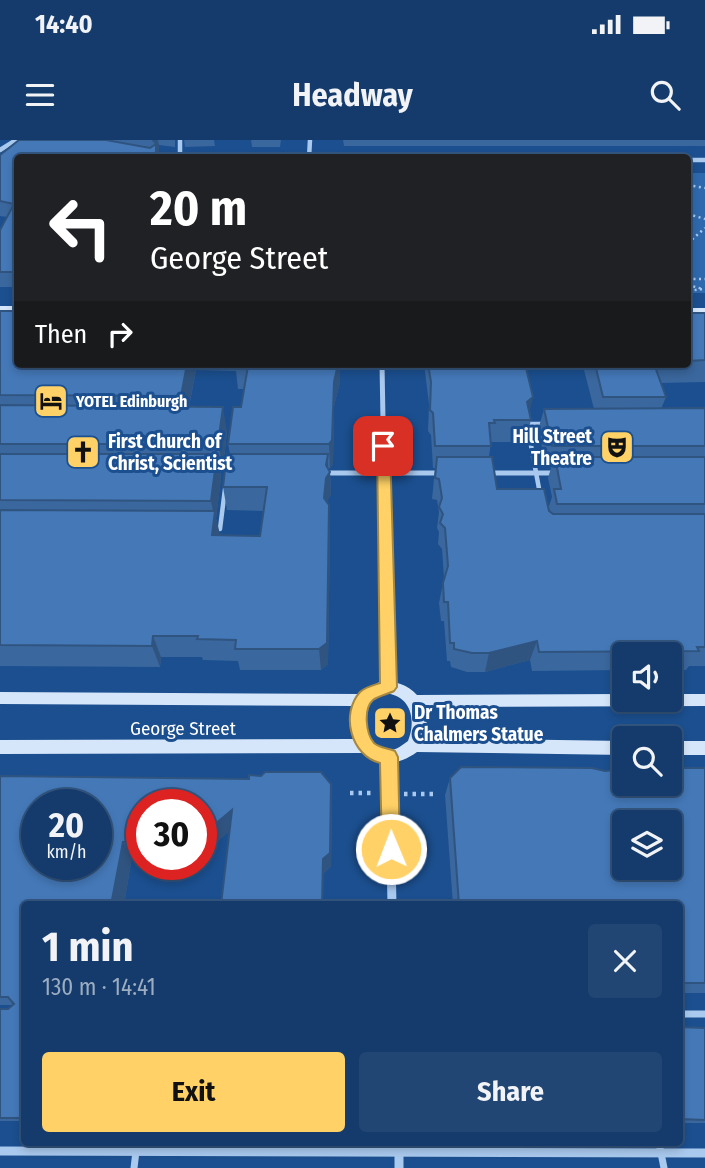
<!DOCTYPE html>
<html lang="en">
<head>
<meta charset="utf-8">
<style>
  body { margin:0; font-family:"Fira Sans Condensed",sans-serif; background:#214673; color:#f1f3f6; height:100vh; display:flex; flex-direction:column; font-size:26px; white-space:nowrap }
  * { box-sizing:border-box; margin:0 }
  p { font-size:23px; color:#9dadc1 }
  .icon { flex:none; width:38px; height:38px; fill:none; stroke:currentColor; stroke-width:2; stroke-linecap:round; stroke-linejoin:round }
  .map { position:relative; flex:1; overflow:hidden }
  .panel { position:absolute; left:21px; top:761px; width:662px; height:245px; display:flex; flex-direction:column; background:#143b6b; border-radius:7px; box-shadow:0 4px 10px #0003,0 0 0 2px #33557e }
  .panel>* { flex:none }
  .hud { position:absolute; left:14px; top:14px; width:677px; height:214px; border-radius:7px; box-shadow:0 4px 10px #0003,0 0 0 2px #33557e; background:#202124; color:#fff; overflow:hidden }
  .fabs { position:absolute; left:612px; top:502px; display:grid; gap:14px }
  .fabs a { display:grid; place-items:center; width:70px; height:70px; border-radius:7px; background:#143b6b; box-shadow:0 4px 10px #0003,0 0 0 2px #33557e; font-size:35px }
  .speed { position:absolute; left:21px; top:649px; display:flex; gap:14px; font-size:35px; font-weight:700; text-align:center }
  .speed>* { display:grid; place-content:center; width:91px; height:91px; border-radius:50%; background:#143b6b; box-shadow:0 4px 10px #0003,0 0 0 2px #33557e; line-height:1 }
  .speed small { font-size:18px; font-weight:400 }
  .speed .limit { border:10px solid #d22; background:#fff; color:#111 }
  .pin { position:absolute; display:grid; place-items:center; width:60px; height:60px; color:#fff; margin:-30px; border-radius:14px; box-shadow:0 4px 10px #0006 }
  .me { position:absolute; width:77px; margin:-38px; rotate:359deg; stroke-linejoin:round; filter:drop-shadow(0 0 5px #0008) }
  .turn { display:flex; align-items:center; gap:24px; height:147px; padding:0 21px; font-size:32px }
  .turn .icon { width:91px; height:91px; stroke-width:2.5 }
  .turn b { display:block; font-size:49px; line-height:60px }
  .then { display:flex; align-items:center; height:66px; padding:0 21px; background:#0003; gap:14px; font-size:26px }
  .round { display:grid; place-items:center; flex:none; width:74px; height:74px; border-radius:7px; background:#214673 }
  .head { display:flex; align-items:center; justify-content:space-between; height:119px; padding:0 21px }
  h1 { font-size:42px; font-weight:700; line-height:52px }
  .button { display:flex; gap:14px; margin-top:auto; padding:14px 21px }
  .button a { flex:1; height:80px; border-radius:7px; background:#ffd166; color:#111; font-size:28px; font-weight:700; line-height:80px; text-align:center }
  .button a+a { background:#214673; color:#f1f3f6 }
  .status { display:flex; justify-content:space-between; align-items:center; height:49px; padding:0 35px; background:#143b6b; direction:ltr }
  .status svg { height:19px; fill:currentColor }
  header { display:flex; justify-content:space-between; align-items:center; height:91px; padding:0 21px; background:#143b6b; font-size:32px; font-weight:700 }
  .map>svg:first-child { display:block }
  .green { fill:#2e69ad }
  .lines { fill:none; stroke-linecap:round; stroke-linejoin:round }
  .path-far1 { stroke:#a9c9ee; stroke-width:2.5; stroke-dasharray:2 3.5; stroke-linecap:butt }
  .path { stroke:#a9c9ee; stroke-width:4.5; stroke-dasharray:3.5 5; stroke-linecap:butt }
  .lane-far1 { stroke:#a9c9ee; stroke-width:4.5 }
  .lane { stroke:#a9c9ee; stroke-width:7 }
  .street-far3 { stroke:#a9c9ee; stroke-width:4.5 }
  .street-far2 { stroke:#a9c9ee; stroke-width:5 }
  .street-far1 { stroke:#a9c9ee; stroke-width:7 }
  .street { stroke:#a9c9ee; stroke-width:9 }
  .secondary { fill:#d6e6fa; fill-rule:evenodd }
  .wall { fill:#3a679d; fill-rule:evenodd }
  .shaded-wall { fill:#305480 }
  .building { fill:#4478b7; stroke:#305480; stroke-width:2; fill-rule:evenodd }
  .route { fill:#ffd166; stroke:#a68842; stroke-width:2 }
  .labels { text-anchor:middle; stroke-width:6; stroke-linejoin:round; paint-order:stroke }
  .far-poi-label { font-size:16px; font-weight:bold; fill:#fff; stroke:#1b4f8f; text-anchor:start }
  .poi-label { font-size:19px; font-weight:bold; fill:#fff; stroke:#1b4f8f; text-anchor:start }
  .street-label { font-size:19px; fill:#fff; stroke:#1b4f8f }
</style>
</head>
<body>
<div class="status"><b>14:40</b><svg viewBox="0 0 49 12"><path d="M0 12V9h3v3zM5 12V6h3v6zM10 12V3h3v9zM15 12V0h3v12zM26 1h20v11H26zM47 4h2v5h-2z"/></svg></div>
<header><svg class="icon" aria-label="menu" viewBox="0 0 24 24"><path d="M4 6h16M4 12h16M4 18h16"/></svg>Headway<svg class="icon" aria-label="search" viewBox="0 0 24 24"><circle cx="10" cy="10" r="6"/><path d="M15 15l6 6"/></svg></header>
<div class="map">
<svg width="705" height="1028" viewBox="0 0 705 1028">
  <rect width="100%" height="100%" fill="#1b4f8f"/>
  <rect class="green" x="688" y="33" width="17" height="120"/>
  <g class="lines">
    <g class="path-far1">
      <path d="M688,45L705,48"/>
      <path d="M688,74L705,79"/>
      <path d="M688,103L705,88"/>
      <path d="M688,139H705"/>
      <path d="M688,145L703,149L688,151"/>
    </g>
    <g class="path">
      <path d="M350,653H374"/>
      <path d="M404,654H435"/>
    </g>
    <g class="lane-far1">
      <path d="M540,354L527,284H544"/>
      <path d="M215,389H220L225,349"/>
    </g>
    <g class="lane">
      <path d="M679,874H705"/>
      <path d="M659,1003L664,1028"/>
      <path d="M134,1028L137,1003"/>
    </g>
    <g class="street-far3">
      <path d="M180,0V18"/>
      <path d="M0,10L16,0"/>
      <path d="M309,18L310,0"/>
      <path d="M688,20H705"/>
    </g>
    <g class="street-far2">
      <path d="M382,224L385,393"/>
      <path d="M323,333H444"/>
      <path d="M487,333H559"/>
    </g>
    <g class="street-far1">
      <path d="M385,391L388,547"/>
      <path d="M389,617L390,673"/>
    </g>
    <g class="street">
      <path d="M390,671L392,765"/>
      <path d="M399,1003V1028"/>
      <path d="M0,1011L705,1013"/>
    </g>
    <g class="secondary">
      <rect x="0" y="166" width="18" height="6"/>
      <rect x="688" y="168" width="17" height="6"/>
      <path d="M381,541C395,541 407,544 417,555L625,554V560H670V554H705V566L424,567L427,584L424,598L625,601V615L417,612C400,624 381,629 364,613L0,614V600L355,599L351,586L354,566L0,564V552L360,554ZM383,553C410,554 417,578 408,601C402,605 396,611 388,610C368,608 360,579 370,564C373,559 379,556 383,553Z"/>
      <rect x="670" y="601" width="35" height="14"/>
    </g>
  </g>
  <g class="wall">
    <path d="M19,0H175V7L159,5V18H18V147H0V90L7,77L0,76V15Z"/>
    <path d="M184,0H214L215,6L185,7Z"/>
    <path d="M251,0H281L280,7H252Z"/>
    <path d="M343,0H705V6H344Z"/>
    <path d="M0,171L18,224H340V242L334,266L333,324L330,328H328L330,332L331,355L327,361L330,388L328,524L321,530H240L238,521L203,520L202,517H161L160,527L0,526ZM196,230L236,231L238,249H244L241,267L228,304L230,314L223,347L227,370L264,371L260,396L219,395L216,378L221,338L220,328H223L227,291L189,267Z"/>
    <path d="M688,173H705V242L660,243L666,257L661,269L705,268V526H689L686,530H670V514H625V530L532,531L530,520L485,532H467L451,527L450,521H447L444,481H441L439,463L444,438L442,409L438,404L439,392L437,388L439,372L437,360L432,359L435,328H433L431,295L428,291L429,264L424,224H525L531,280L525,302H491L489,317L497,349L548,369L552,357L548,338L551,328H547L538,290L544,269H594L583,226L545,224H688Z"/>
    <path d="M705,628V853H679V765H453L445,655L450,638L605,631Z"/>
    <path d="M0,636L331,644L332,660L331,726L324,733L229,691L201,716V665H142V716H132L124,765H24V981H0V869H8L13,865H0Z"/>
    <path d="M679,887L705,888V983H679Z"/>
  </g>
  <g class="shaded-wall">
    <path d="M156,0H158L159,5V18H156Z"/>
    <path d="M187,224H195L196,230L186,280L181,256Z"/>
    <path d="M338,224H340V242L334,266L333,324L330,328L329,304L334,242Z"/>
    <path d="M533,257L528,279L527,262Z"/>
    <path d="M223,267L227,291L223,328L218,304Z"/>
    <path d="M217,314L221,338L216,378L220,394L217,418L212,395L214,376L211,361Z"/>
    <path d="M328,314V334L330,332L331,355L327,362L324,358Z"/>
    <path d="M329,365L330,388L328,524L321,530L319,509Z"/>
    <path d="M153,496L161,517L160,527L152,506Z"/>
    <path d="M537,501L530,520L485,532L489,513Z"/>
    <path d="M331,644L332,660L331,726L324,733L323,765H322L323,719Z"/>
    <path d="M232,670L237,685L201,716V696Z"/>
    <path d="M123,702L132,716L124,765H111Z"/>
  </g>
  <g class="building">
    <path d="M19,0H106L150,8L156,4L153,0H156V18H18V132H0V90L14,64L0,61V15Z"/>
    <path d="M0,171H18V224H187L181,256L0,255Z"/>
    <path d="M688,173H705V220L688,221Z"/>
    <path d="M235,224H338L334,242L332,300L329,304H228L233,267H241L248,226Z"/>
    <path d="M428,224H525L533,257L527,262L531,280H494L495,283H489L491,306H435L433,273L430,270L431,242Z"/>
    <path d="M595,224H654L666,257H603Z"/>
    <path d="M0,265L223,267L218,304H0Z"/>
    <path d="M705,268V306H552L544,269Z"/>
    <path d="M0,314H217L211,361L0,360Z"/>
    <path d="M227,314H328L326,325L330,332L326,338L324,358L329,365L327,503L319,509H235L236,500L197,499L198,496H153L152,506L0,505V370L215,371L212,395L260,396L267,347H223Z"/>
    <path d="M437,317H492L497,349H544L549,371L553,374H705V507H697L699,511L539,512L537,501L489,513H472L454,509V503H450L448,462H444L443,443L448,426L445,388L440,383L443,374L439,367L442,358L439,339L435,338Z"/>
    <path d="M555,317H705V364H557L554,349H561Z"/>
    <path d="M461,627L592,628L605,631L625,629V644H670V628H705V843H679V765H459L450,638ZM625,682H670V728H625Z"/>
    <path d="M265,632H321L331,644L330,713L323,719L322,765H221L232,670L201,696V665H142V702H123L111,765H24V978H0V869H8L14,864L8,857H0V636L249,639V635L261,636ZM37,665H96V724H37Z"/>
    <path d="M679,887L705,888V980L679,979Z"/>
  </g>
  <path class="route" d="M383,301L390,306L397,547L394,551C388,554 378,556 373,560C363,569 366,594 374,603C379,608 388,608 395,611L398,617L400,709L398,715L391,718L384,715L382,709L380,623C351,616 340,574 360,552C365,547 374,545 380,543L377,306Z"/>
  <defs>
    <g id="hotel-square" transform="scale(1.75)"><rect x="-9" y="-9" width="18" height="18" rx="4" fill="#ffd166" stroke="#1b4f8f"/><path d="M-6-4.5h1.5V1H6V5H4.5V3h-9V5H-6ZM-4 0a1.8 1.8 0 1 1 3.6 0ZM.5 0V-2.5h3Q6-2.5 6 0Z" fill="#111"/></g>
    <g id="theatre-square" transform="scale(1.75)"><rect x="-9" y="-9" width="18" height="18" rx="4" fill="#ffd166" stroke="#1b4f8f"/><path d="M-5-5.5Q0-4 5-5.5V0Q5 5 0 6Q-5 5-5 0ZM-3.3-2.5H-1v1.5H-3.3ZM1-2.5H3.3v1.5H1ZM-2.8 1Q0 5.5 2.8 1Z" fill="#111"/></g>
    <g id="church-square" transform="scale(1.75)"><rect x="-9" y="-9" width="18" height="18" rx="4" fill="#ffd166" stroke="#1b4f8f"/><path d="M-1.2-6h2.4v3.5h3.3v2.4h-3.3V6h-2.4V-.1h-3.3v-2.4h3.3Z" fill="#111"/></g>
    <g id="sight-square" transform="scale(1.75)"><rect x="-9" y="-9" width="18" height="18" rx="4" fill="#ffd166" stroke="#1b4f8f"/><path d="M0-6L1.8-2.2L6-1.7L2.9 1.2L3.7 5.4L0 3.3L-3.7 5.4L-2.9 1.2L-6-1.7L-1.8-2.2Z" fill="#111"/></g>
  </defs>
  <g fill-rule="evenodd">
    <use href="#hotel-square" x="51" y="261"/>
    <use href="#theatre-square" x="617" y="307"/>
    <use href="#church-square" x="83" y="312"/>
    <use href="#sight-square" x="390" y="583"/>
  </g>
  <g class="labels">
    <g class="far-poi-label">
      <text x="76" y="267">YOTEL Edinburgh</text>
    </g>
    <g class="poi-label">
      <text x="592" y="303" text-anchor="end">Hill Street<tspan x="592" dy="22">Theatre</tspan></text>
      <text x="108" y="308">First Church of<tspan x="108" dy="22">Christ, Scientist</tspan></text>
      <text x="414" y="579">Dr Thomas<tspan x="414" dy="22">Chalmers Statue</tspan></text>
    </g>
    <g class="street-label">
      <text x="183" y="595">George Street</text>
    </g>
  </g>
</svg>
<div class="fabs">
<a><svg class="icon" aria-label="sound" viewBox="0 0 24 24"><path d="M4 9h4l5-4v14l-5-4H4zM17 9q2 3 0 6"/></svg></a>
<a><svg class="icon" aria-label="search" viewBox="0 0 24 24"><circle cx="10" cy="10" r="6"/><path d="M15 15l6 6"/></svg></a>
<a><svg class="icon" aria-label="layers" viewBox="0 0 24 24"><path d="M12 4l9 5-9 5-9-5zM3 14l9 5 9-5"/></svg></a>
</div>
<div class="speed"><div>20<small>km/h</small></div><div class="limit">30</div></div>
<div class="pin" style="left:383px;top:306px;background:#d93025"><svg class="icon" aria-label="arrive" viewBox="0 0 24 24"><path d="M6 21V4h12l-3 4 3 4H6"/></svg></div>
<svg class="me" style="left:391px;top:709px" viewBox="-20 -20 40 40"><circle r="17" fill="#ffd166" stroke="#fff" stroke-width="3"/><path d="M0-11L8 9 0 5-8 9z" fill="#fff"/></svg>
<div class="hud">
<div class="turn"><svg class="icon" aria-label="left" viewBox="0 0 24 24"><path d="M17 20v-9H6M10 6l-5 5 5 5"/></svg><div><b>20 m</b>George Street</div></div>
<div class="then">Then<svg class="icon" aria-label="right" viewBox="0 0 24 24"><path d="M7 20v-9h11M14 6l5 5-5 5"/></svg></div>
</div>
<section class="panel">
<div class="head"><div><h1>1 min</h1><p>130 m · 14:41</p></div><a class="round"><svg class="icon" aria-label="close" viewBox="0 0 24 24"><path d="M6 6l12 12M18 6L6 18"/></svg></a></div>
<div class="button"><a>Exit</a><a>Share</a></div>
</section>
</div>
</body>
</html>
